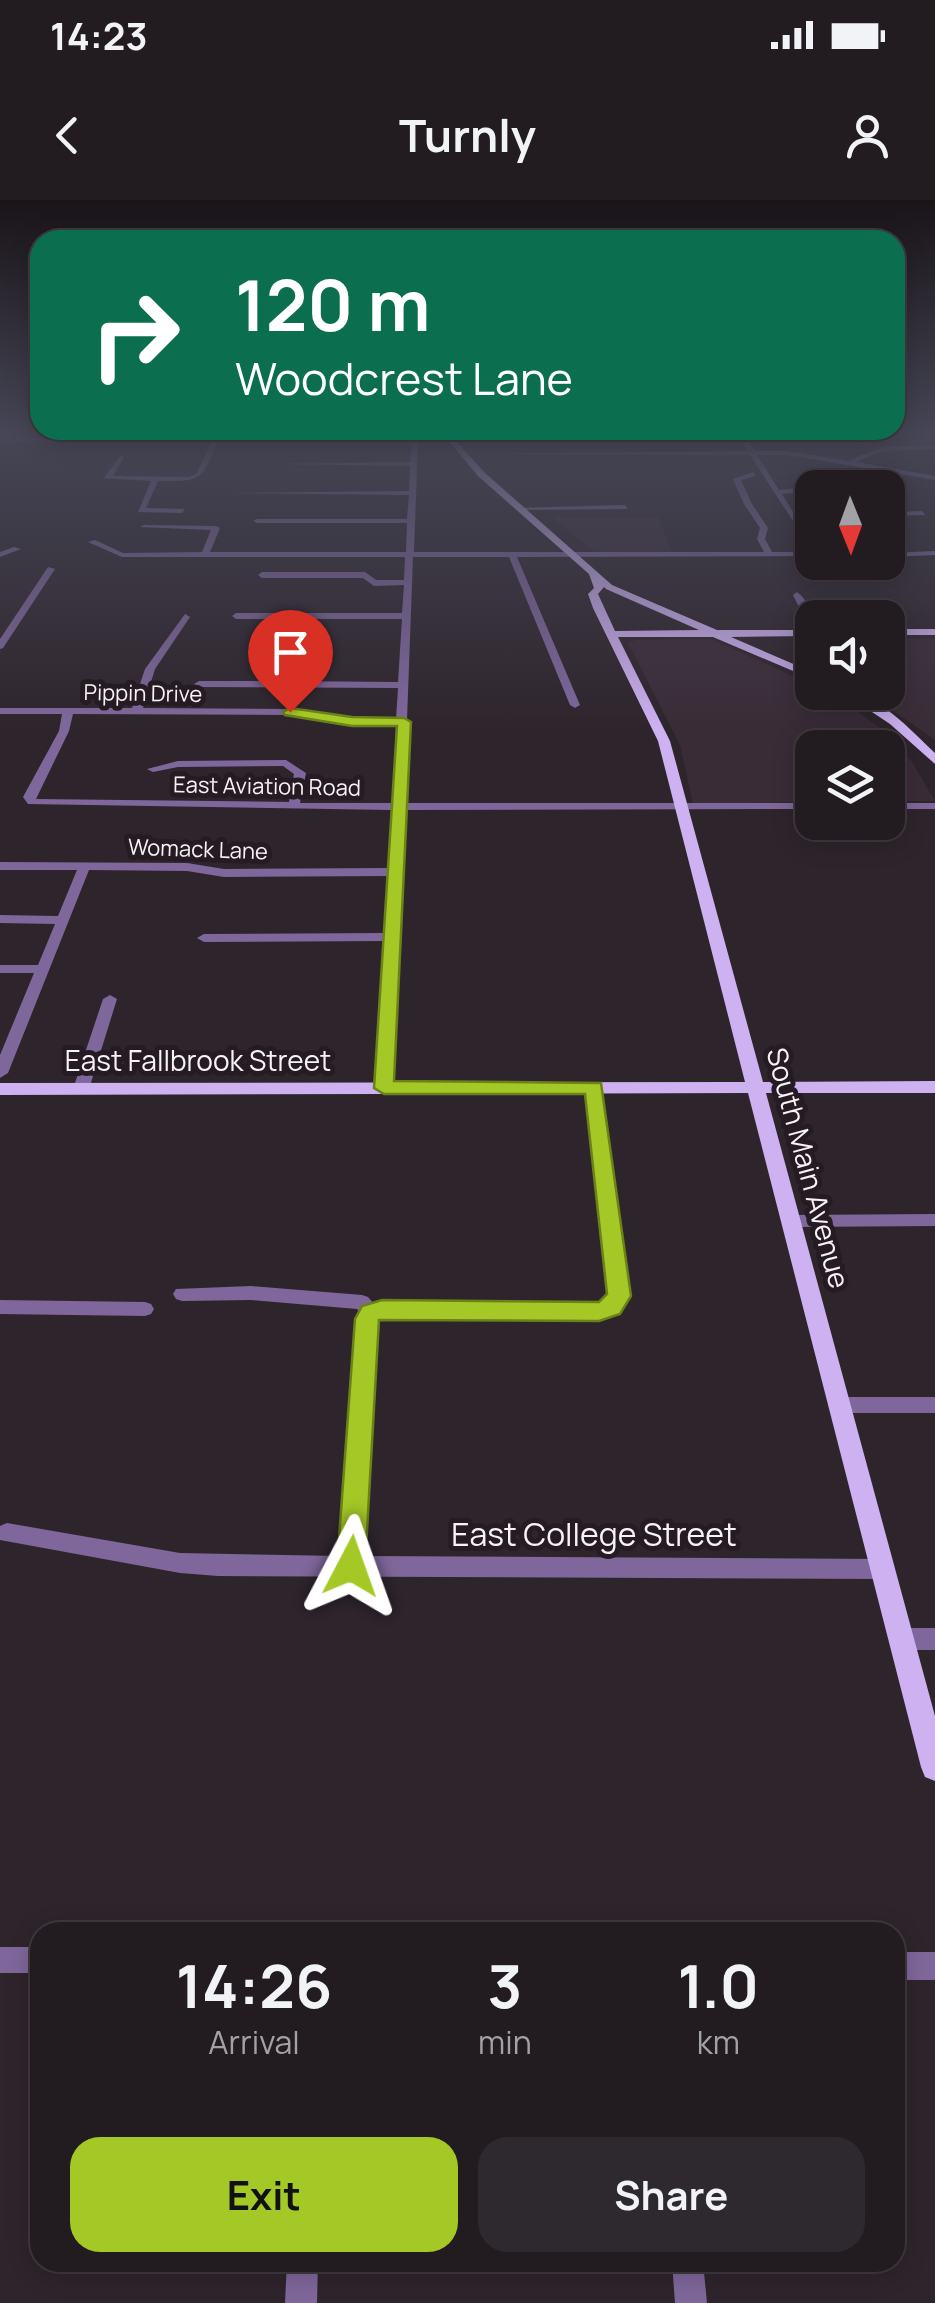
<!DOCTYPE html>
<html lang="en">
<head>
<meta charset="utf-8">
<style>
  body { margin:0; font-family:Manrope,sans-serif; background:#2e292e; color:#f1f3f6; height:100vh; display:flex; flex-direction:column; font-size:38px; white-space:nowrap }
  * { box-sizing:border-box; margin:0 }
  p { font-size:32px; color:#a2a1a5 }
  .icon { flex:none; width:55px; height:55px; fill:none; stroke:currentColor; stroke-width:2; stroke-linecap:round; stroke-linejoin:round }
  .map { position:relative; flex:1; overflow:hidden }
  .panel { position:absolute; left:30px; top:1722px; width:875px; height:350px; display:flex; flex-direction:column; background:#221c21; border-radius:30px; box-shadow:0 5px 25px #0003,0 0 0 2px #3f3a3f }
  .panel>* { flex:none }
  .hud { position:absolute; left:30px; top:30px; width:875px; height:210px; border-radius:30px; box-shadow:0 5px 25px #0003,0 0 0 2px #3f3a3f; background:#0b6e4f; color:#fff; overflow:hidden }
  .needle { width:65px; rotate:179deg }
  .buttons { position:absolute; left:795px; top:270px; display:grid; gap:20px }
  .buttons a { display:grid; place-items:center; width:110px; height:110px; border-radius:20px; background:#221c21; box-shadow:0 5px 25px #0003,0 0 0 2px #3f3a3f; font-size:50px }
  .pin { position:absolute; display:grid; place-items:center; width:85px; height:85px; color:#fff; margin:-102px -42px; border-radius:50% 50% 50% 0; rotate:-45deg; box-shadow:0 0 10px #0007 }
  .pin .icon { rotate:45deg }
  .me { position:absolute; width:110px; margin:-55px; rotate:4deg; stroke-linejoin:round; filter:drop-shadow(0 0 8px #0008) }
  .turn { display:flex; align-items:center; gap:35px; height:210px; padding:0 40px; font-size:45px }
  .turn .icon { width:130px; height:130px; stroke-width:2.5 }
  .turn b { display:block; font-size:70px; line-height:85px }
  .eta { display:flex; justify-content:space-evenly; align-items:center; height:170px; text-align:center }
  .eta b { font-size:60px; font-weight:700; line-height:70px }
  .primary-button { display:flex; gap:20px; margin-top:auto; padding:20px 40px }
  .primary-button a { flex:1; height:115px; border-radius:30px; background:#a4c825; color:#111; font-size:40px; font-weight:700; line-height:115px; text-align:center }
  .primary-button a+a { background:#2e292e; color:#f1f3f6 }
  .status { display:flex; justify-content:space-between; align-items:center; height:70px; padding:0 50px; background:#221c21; direction:ltr }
  .status svg { height:28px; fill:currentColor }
  header { display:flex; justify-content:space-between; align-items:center; height:130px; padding:0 40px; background:#221c21; font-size:45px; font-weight:700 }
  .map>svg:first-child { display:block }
  .built { fill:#3a2c37 }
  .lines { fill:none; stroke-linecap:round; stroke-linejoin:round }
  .minor { fill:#7f679b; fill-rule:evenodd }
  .major { fill:#cdb1f1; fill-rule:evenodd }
  .route { fill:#a4c825; stroke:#6b8218; stroke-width:2.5 }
  .labels { text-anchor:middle; stroke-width:10; stroke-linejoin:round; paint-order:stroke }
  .far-street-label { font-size:22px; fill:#f8f2f6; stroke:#241c22 }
  .street-label { font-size:28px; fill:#f8f2f6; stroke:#241c22 }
  .near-street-label { font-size:32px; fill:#f8f2f6; stroke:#241c22 }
</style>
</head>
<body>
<div class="status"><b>14:23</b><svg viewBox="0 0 49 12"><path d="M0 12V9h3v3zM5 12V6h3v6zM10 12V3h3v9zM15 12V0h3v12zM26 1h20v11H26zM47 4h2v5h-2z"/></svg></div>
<header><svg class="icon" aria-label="back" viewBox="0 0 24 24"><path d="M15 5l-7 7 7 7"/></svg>Turnly<svg class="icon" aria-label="person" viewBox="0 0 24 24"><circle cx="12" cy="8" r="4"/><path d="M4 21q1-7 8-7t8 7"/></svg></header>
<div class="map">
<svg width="935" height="2103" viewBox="0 0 935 2103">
  <rect width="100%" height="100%" fill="#2e252c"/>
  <g class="built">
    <path d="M552,317H658L672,352H594Z"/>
    <path d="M711,439L808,483L812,492L827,493L844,502L890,535L912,562L935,601H888V548H812V602L693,604L680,545L628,443L635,440Z"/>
    <path d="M888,439H935V540L868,493L888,492Z"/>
  </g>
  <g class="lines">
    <g class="minor">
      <path d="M432,233H446L418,240L414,352H764L757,339L760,328L744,304L733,279L753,272L756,276L741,280L752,304L768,328L765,339L772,352H812V356L517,357L580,505L575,508L570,505L509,357H413L407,520L409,522L407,524L403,603H812V609L403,610L392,888L384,893L376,888L384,741L204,742L197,738L204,734L385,733L388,676L224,677L187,671L89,670L8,873L0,878V855L34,773H0V765H38L55,724L0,723V715L58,716L77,670H0V662L187,663L224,669L388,668L391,610L28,604L23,597L59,531L62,514H0V508H132L145,469L185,414L190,417L155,469L143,508L290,509L352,518L396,519L398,488L199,487L194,484L199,481H274L276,451L281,448L286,451L284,481L398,482L402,419H236L232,416L236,413H402L404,385L374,386L363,378H262L258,375L262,372H365L376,380H404L405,357H122L88,342L95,340L123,353L202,352L211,330L140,327L144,325L216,326L220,328L210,352H406L407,323H257L253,321L257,319H407L409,295L225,293L409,291L410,266L278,264L410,262L412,241H218C200,282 203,281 158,281L146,308L185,309L182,313L138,312L151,281L104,278L121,255L124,257L113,276L190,277L197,273L212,241L0,242V238L415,237ZM73,514L290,515L352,524L396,525L392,603H300L306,573L286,560L178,561L147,569L153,572L178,567L283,566L294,574L289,602L36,599L69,531Z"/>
      <path d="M569,233H579L566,239H446Z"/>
      <path d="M737,233H744L755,251H788L848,261L882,247L935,245V249L883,251L856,262L935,276V280L788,255H757L779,290L865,281L869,283L843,288H812V291L782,294L793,312H812V316H796L812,342V350L750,255L459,254L748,251Z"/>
      <path d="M625,305L628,309L518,310L514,308Z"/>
      <path d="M922,311L925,315L888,316V312Z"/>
      <path d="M14,347L21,349L0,357V352Z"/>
      <path d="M935,351V355L888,357V353Z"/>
      <path d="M48,367L55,369L3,448L0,449V439Z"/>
      <path d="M797,392C808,399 812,415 812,426L807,423L793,395Z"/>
      <rect x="888" y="603" width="47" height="6"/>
      <path d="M110,795L117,799L89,889L81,894L76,893L73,889L103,799Z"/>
      <path d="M594,883L602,888L628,1096L617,1112L599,1118L380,1117L363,1356L883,1359L891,1362L894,1369L891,1376L883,1379L218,1376L180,1373L0,1340V1326L7,1323L180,1353L341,1356L362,1115L357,1109L251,1100L182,1101L176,1099L173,1094L176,1089L251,1086L362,1095L368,1097L374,1104L382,1102H605L610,1095L586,888Z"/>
      <path d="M935,1014V1026L794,1027L785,1021L794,1015Z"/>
      <path d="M0,1100L145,1102L151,1104L154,1109L151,1114L145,1116L0,1114Z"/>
      <path d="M838,1197H935V1213H838L831,1211L828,1205L831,1199Z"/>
      <path d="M902,1428H935V1450H902L894,1447L891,1439L894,1431Z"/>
      <rect x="0" y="1747" width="40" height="26"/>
      <rect x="895" y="1752" width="40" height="28"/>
      <path d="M287,2062H318L317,2103H285Z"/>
      <path d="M672,2062H703L707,2103H675Z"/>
    </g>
    <g class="major">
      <path d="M442,233H449L484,272L612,385L717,430H812V436L731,437L812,472V479L713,437H618L670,541L763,882L935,881V893H766L935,1516V1581L925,1577L921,1567L748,893L0,895V883L745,882L658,541L593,408L588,394L594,388L589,374L478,276ZM604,387L606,389L699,430L615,431L598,394Z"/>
      <rect x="888" y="429" width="47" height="6"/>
      <path d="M842,492C878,492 910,530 935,553V564L890,524Z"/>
    </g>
  </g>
  <linearGradient id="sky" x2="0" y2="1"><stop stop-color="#191418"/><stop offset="0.44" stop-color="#464656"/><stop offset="1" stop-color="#464656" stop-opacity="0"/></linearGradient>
  <rect width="935" height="528" fill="url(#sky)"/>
  <path class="route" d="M290,508L352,517L404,518L411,522L394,881L601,883L631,1096L620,1114L599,1121L379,1120L365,1366L361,1375L351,1379L341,1375L337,1366L355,1119L362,1106L382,1100L599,1102L607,1094L585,894H384L374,888L397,526H352L285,515L283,512Z"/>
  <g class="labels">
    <g class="far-street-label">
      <text transform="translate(143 493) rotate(1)" y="8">Pippin Drive</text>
      <text transform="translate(267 586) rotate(1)" y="8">East Aviation Road</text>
      <text transform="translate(198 649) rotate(2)" y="8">Womack Lane</text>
    </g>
    <g class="street-label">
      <text x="198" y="871">East Fallbrook Street</text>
      <text transform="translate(808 968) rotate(75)" y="10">South Main Avenue</text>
    </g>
    <g class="near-street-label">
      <text x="594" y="1346">East College Street</text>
    </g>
  </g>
</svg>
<div class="buttons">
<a><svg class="needle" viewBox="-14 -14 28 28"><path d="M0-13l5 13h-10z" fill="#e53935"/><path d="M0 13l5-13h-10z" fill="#a2a1a5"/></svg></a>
<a><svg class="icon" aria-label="sound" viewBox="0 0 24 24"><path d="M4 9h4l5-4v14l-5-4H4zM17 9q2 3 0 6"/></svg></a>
<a><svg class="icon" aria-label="layers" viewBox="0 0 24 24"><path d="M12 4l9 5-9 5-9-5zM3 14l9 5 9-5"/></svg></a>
</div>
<div class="pin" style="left:290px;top:512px;background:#d93025"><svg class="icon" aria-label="arrive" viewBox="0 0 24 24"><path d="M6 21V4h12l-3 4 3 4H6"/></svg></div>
<svg class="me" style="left:351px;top:1366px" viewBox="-20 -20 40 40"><path d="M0-17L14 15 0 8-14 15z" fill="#a4c825" stroke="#fff" stroke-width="4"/></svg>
<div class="hud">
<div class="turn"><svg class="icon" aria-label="right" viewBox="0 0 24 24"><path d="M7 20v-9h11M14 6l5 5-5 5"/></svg><div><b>120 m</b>Woodcrest Lane</div></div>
</div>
<section class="panel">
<div class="eta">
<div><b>14:26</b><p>Arrival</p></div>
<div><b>3</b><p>min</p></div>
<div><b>1.0</b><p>km</p></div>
</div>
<div class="primary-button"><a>Exit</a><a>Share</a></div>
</section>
</div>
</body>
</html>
